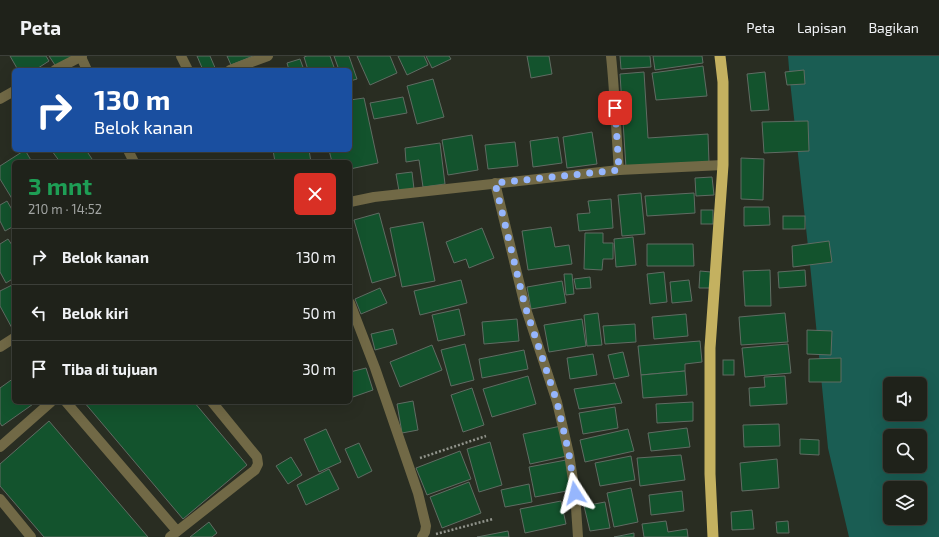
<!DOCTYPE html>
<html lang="id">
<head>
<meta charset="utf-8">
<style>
  body { margin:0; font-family:"Exo 2",sans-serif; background:#2c2f27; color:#f1f3f6; height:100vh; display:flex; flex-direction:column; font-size:15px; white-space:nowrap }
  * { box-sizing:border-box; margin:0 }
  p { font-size:13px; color:#a1a4a2 }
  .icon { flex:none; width:22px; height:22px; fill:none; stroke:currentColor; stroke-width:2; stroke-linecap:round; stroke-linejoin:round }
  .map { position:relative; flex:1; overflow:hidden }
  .drawer { position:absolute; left:12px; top:104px; width:340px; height:244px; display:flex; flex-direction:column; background:#1f221a; border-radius:6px; box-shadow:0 4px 16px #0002,0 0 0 1px #3c3f39 }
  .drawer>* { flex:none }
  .guide { position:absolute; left:12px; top:12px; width:340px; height:84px; border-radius:6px; box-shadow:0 4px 16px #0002,0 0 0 1px #3c3f39; background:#1a4fa0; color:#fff; overflow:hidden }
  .controls { position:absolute; left:883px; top:321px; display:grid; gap:8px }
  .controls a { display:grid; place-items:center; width:44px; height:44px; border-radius:6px; background:#1f221a; box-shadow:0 4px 16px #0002,0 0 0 1px #3c3f39; font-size:20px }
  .pin { position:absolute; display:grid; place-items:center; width:34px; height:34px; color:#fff; margin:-17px; border-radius:8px; box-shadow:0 2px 6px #0006 }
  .me { position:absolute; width:44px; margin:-22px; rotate:351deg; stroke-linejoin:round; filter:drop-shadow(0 0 3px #0008) }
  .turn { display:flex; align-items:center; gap:14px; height:84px; padding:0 16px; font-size:18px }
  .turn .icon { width:52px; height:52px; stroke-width:2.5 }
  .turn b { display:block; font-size:28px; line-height:34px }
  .round { display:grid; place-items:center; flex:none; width:42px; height:42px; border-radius:6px; background:#2c2f27 }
  .headline { display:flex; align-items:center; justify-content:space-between; height:68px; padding:0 16px }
  h1 { font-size:24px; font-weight:700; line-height:30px; color:#1e9e55 }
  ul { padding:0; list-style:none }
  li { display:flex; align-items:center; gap:12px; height:56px; padding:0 16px; border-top:1px solid #3c3f39 }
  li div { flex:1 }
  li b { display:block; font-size:15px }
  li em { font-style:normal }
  header { display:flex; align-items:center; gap:24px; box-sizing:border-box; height:56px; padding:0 20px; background:#1f221a; border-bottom:1px solid #3c3f39 }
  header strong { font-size:19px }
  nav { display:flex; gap:22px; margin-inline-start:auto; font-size:14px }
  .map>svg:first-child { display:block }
  .water { fill:#1a5d53; fill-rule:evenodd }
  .building { fill:#13532d; stroke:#606c63 }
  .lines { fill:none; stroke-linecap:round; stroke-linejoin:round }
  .path { stroke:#92958d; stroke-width:2.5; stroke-dasharray:2 2; stroke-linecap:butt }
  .service { stroke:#716946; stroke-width:10 }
  .minor { stroke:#716946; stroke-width:10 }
  .trunk { stroke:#c4b160; stroke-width:11 }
  .route { stroke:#96b6fd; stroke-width:7; stroke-dasharray:0 12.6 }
</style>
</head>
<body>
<header>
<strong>Peta</strong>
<nav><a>Peta</a><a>Lapisan</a><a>Bagikan</a></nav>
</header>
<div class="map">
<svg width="939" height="481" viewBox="0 0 939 481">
  <rect width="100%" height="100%" fill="#292d22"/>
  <path class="water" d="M788,0H939V481H849L828,392L811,218L790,25ZM890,328H920V358H890ZM890,380H920V410H890ZM890,432H920V462H890Z"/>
  <g class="building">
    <path d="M10,0H46L49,5L35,14H18Z"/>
    <path d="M49,0H75L57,12Z"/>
    <path d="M197,0H210L216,14H203Z"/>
    <path d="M227,0H253L231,9Z"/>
    <path d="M307,0H330L335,14H308L304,1Z"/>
    <path d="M334,0H349L357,23L350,25V14H339Z"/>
    <path d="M357,0H390L397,17L370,29Z"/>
    <path d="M398,0H424L428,9L407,19Z"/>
    <path d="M426,0H449L451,3L432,12Z"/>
    <path d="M527,0H549L552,18L531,22Z"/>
    <path d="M620,0H650L651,11L621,13Z"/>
    <path d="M653,0H702L703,7L655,14Z"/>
    <path d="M300,3L304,14H289L287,7Z"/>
    <path d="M703,10L707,40L656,44L652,17Z"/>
    <path d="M804,14L805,28L787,29L785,16Z"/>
    <path d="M644,16L648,82L708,78L709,107L626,112L620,18Z"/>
    <path d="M765,16L769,54L751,55L747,18Z"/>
    <path d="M433,23L444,61L417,68L407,30Z"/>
    <path d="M403,41L407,57L374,63L370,47Z"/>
    <path d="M364,42L378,107L350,113V106H332L329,94H350V44Z"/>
    <path d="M808,65L809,95L764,97L762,66Z"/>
    <path d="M592,76L597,108L567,112L563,81Z"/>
    <path d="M472,79L478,114L448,119L442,84Z"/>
    <path d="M558,81L562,107L533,111L530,85Z"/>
    <path d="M515,86L518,110L488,113L485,89Z"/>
    <path d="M440,87L445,128L423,131L419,104L406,106L405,92Z"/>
    <path d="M25,94L32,106H14V146L0,123V110Z"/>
    <path d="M54,94H86L94,106H60L52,95Z"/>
    <path d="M273,94H309L311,106H275Z"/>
    <path d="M741,102L764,103L763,144L741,143Z"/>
    <path d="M412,116L414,133L399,135L396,118Z"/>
    <path d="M712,121L714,139L696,140L695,122Z"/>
    <path d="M641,137L645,178L622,180L618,139Z"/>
    <path d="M694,137L695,157L647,160L645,140Z"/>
    <path d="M611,143L613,172L579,175L577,158L590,157L588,145Z"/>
    <path d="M7,145L14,157V170L5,175L0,165V149Z"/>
    <path d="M744,151H769L770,169L744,170Z"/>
    <rect x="701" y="154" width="12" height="14"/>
    <path d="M379,157L396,220L372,227L354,164Z"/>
    <rect x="783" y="160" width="22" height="13"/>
    <path d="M423,166L435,225L402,231L390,172Z"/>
    <path d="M551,171L555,191L569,189L572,208L528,214L522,175Z"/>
    <path d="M482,172L494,202L469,212L466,203L454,207L446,186Z"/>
    <path d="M585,177H603V187H613V203H603L602,214L584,213Z"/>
    <path d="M633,181L636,209L616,211L614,183Z"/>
    <path d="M8,183L14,192V222L6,227L0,216V188Z"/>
    <path d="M829,185L832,206L793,211L792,190Z"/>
    <path d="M647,188H693L694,210H647Z"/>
    <path d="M770,214L771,250H745L743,215Z"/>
    <path d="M805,214L806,230L779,232L778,216Z"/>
    <path d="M700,215L711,216L710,232H699Z"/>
    <path d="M664,216L667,246L650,248L647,218Z"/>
    <path d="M564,218H572L574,238L566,239Z"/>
    <path d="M590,221L591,232L576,233L574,223Z"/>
    <path d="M461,224L467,247L420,259L414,235Z"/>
    <path d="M689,224L692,245L672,247L670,226Z"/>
    <path d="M562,225L566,247L531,253L527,231Z"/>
    <path d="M14,228V274H13L0,250V235Z"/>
    <path d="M380,232L387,247L361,258L355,243Z"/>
    <path d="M459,253L465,279L438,285L432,259Z"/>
    <path d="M598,257L602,289L587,290L584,259Z"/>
    <path d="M785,257L788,286L741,289L739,261Z"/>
    <path d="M686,258L688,280L654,283L652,261Z"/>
    <path d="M517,263L519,285L484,288L482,266Z"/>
    <path d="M582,263L586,290L549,296L544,269Z"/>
    <path d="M635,268L636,286L605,288L603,270Z"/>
    <path d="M393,273L397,288L375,294L371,278Z"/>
    <path d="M807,274L832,275L831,299L807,298Z"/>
    <path d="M700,285L702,306L685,308V315L641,319L638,290Z"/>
    <path d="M465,288L474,324L451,330L441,294Z"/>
    <path d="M788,288L791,317L745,321L742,292Z"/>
    <path d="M432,289L442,314L400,331L390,306Z"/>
    <path d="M524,294L528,313L482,322L479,303Z"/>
    <path d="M623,296L629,320L614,323L608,299Z"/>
    <path d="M593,298L597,319L570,323L567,302Z"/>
    <path d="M841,302V326H809V303Z"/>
    <rect x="723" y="304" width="11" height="15"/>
    <path d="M366,312L373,334L350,342V316Z"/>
    <path d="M685,315L687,339L643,342L641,319Z"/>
    <path d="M528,320L536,348L492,361L483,333Z"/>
    <path d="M785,320L787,348L750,350L749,332L765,331L764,321Z"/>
    <path d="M14,322V346H36L2,370L0,367V332Z"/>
    <path d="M615,327L622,347L579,353L574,333Z"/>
    <path d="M472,332L484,369L463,376L451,339Z"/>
    <path d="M413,345L418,374L402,377L397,348Z"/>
    <path d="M84,346H194L247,409L183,463Z"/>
    <path d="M693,346V365L657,367L656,348Z"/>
    <path d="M615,351L618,372L583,378L579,357Z"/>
    <path d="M49,365L148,481H44L0,430V408Z"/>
    <path d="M779,368L780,390L744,391L743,369Z"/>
    <path d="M561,370L567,400L530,408L523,378Z"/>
    <path d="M687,372L690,391L651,395L648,377Z"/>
    <path d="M326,373L341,406L319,416L304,383Z"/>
    <path d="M628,373L634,395L585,406L580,384Z"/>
    <path d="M800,383L819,384V399L800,398Z"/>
    <path d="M490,386L502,429L479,436L467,393Z"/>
    <path d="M359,387L372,415L358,422L345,393Z"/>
    <path d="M460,395L471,423L427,439L416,412Z"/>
    <path d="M681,399L685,424L640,430L637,402Z"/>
    <path d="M631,400L635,424L600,430L595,407Z"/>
    <path d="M291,401L302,419L288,428L276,410Z"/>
    <path d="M777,403L779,432L742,435L740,407Z"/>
    <path d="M566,404L572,434L535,441L529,411Z"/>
    <path d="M329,413L339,433L306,449L297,429Z"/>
    <path d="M469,426L481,457L442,472L430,441Z"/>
    <path d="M529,428L532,446L505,451L501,434Z"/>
    <path d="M631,432L638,466L614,471L607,437Z"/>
    <path d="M682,435L684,455L651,459L649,439Z"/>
    <path d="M561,445L566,468L525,477L520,453Z"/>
    <path d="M605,446L610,472L590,475L584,450Z"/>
    <path d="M752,454L754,473L732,474L731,456Z"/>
    <path d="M666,465L668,476L687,473L688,481H644L642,468Z"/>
    <path d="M788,465L789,477H777L776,466Z"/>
    <path d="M209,466L217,477L212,481H190Z"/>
    <path d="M508,475L509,481H477Z"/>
    <path d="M634,477V481H614Z"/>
  </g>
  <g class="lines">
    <g class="path">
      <path d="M420,402L486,380"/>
      <path d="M436,478L493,463"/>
    </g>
    <g class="service">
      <path d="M66,346L177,475"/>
      <path d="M0,391L51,346"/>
      <path d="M0,443L31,481"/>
      <path d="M170,481L255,414L258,408L257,401L212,346"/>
    </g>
    <g class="minor">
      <path d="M181,0L188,14"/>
      <path d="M611,0C615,38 616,76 619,114"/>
      <path d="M81,1L87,14"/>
      <path d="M55,14L82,0"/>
      <path d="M230,14L268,0"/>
      <path d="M0,43L14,35"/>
      <path d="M128,94L134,106"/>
      <path d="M495,127L525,250L557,346L569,398L575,437L578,481"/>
      <path d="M350,146L374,141L619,114L723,109"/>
      <path d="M350,247L375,312L418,437L426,470L425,476L422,481"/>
      <path d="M0,291L14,282"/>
    </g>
    <path class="trunk" d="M713,481L710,418V292L723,109V26L720,0"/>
  </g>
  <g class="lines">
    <path class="route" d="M575,437L569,398L557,346L525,250L495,127L619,114L615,52"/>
  </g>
</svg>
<div class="controls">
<a><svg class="icon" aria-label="sound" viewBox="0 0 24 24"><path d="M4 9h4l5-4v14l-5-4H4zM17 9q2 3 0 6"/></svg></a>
<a><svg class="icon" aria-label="search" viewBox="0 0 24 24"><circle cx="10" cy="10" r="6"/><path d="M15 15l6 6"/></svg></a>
<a><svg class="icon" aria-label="layers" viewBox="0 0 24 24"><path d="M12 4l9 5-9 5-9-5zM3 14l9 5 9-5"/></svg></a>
</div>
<div class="pin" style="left:615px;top:52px;background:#d93025"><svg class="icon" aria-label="arrive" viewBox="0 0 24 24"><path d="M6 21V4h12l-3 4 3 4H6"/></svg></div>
<svg class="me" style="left:575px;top:437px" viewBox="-20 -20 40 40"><path d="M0-17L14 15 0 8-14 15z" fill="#96b6fd" stroke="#fff" stroke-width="4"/></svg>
<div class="guide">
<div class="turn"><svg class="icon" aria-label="right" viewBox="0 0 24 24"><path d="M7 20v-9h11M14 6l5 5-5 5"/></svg><div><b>130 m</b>Belok kanan</div></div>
</div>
<section class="drawer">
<div class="headline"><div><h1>3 mnt</h1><p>210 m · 14:52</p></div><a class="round" style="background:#d93025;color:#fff"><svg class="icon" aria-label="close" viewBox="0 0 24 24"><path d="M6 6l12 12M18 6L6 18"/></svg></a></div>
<ul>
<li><svg class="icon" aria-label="right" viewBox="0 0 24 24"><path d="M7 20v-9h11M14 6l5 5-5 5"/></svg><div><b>Belok kanan</b></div><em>130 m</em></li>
<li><svg class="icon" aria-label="left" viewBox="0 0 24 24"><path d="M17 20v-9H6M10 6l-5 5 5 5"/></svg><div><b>Belok kiri</b></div><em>50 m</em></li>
<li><svg class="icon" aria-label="arrive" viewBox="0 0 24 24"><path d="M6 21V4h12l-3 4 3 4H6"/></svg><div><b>Tiba di tujuan</b></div><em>30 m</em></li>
</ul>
</section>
</div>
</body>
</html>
